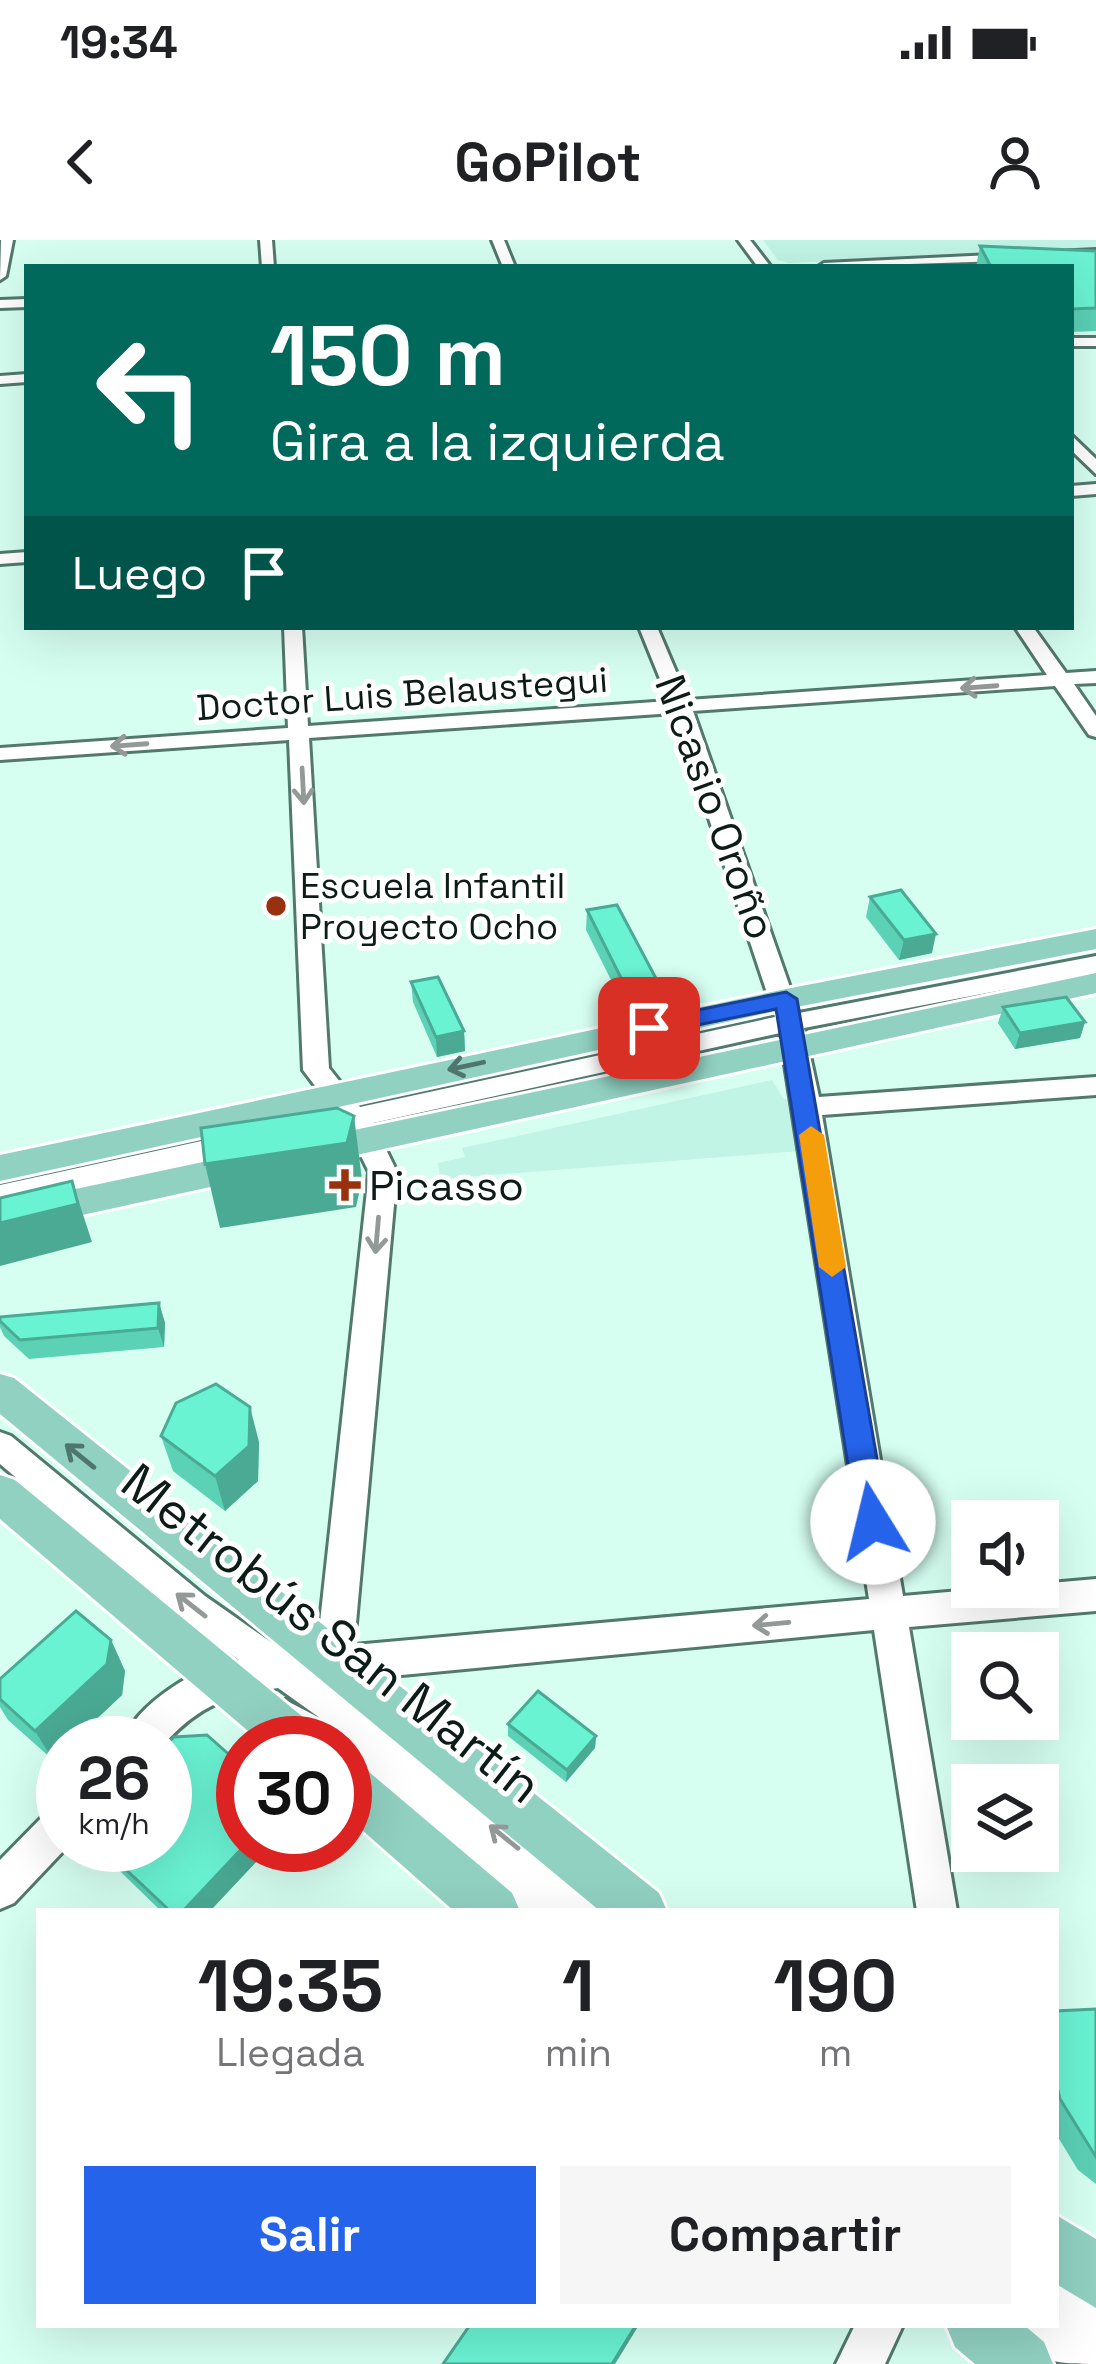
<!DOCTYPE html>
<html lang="es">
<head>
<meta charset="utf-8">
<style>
  body { margin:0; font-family:"Space Grotesk",sans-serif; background:#f6f6f6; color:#202124; height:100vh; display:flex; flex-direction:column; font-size:45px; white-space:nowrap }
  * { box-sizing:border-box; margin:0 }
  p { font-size:39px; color:#757577 }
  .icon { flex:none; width:66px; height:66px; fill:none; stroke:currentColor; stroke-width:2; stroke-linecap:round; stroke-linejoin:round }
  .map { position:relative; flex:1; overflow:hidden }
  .details { position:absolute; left:36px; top:1668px; width:1023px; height:420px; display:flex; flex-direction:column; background:#fff; border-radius:0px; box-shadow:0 12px 48px #0002 }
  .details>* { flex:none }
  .guide { position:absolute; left:24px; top:24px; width:1050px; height:366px; border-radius:0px; box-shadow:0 12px 48px #0002; background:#00695c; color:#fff; overflow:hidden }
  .fabs { position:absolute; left:951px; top:1260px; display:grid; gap:24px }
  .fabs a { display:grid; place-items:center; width:108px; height:108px; border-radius:0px; background:#fff; box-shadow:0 12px 48px #0002; font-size:60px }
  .speed { position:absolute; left:36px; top:1476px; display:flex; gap:24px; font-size:60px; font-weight:700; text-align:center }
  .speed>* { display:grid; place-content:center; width:156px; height:156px; border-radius:50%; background:#fff; box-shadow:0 12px 48px #0002; line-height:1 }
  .speed small { font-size:30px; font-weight:400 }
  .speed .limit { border:18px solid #d22; background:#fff; color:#111 }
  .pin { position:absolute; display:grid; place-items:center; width:102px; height:102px; color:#fff; margin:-51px; border-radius:24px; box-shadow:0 6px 18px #0006 }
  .me { position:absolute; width:132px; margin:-66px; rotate:351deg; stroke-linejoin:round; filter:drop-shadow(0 0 9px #0008) }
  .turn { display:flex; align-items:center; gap:42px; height:252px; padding:0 48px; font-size:54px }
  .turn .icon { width:156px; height:156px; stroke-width:2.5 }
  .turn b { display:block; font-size:84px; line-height:102px }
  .then { display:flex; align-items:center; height:114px; padding:0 48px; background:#0003; gap:24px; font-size:45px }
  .eta { display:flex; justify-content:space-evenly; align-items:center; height:204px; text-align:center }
  .eta b { font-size:72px; font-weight:700; line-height:84px }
  .primary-button { display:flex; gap:24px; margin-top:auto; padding:24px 48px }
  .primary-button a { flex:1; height:138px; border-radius:0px; background:#2563eb; color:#fff; font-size:48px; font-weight:700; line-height:138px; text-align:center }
  .primary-button a+a { background:#f6f6f6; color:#202124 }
  .status { display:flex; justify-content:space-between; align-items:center; height:84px; padding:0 60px; background:#fff; direction:ltr }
  .status svg { height:33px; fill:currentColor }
  header { display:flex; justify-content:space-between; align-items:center; height:156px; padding:0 48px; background:#fff; font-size:54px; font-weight:700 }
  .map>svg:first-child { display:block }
  .built { fill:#c2f4e5 }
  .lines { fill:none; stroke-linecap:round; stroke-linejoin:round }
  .minor-casing { stroke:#53786e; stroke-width:6 }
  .major-casing { stroke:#fff; stroke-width:6 }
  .minor { fill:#fff; fill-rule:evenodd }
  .major { fill:#91d1c2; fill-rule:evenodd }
  .wall { fill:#5bd1b5 }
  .shaded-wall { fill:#4aaa94 }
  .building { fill:#6af3d3; stroke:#4aaa94; stroke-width:3 }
  .oneway { stroke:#929997 }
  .oneway2 { stroke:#4f766d }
  .route { fill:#2563eb; stroke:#184099; stroke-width:3 }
  .slow { fill:#f59e0b }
  .poi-dot { fill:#98310d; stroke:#fff; stroke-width:4.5 }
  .labels { text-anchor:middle; stroke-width:10; stroke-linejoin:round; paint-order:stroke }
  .far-street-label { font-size:36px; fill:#0d1c18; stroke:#fff }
  .far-poi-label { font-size:36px; fill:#0d1c18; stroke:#fff; text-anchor:start }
  .street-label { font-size:42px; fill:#0d1c18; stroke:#fff }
  .poi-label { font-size:42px; fill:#0d1c18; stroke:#fff; text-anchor:start }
  .near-street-label { font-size:51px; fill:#0d1c18; stroke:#fff }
</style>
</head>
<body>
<div class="status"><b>19:34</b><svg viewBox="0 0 49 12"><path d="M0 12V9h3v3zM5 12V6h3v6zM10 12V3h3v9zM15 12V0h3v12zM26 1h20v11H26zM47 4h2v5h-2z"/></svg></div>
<header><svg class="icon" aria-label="back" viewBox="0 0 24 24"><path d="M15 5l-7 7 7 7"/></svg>GoPilot<svg class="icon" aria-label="person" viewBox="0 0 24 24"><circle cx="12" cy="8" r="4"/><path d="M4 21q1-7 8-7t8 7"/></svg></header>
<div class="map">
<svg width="1096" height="2124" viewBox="0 0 1096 2124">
  <rect width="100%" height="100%" fill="#d6fff2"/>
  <g class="built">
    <path d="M763,0H1096V7L789,23L778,20Z"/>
    <path d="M772,840L784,859H790L801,911L440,939L438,923L465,917L462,908Z"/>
  </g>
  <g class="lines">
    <g class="minor-casing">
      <g id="minor">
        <path d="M1,0H13L6,36L0,40Z"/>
        <path d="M260,0H272L274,27H262Z"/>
        <path d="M492,0H504L515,27H503Z"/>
        <path d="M738,0H750L771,27H758Z"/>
        <path d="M1096,10V18L818,27L824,23Z"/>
        <path d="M27,59V67L0,68V60Z"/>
        <rect x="1071" y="98" width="25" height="8"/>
        <path d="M27,134V142L0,144V136Z"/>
        <path d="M1071,195L1096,219V234L1071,210Z"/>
        <path d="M1096,244V254L1071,256V246Z"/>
        <path d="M27,312V322L0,324V314Z"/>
        <path d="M284,387H302L308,486L669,461L639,387H657L688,460L1047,435L1015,387H1033L1066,433L1096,431V443L1074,444L1096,476V497L1089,495L1055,446L693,471L799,773L1096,716V732L804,788L819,857L1096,837V855L822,875L903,1356L1096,1339V1371L909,1387L957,1671H917L874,1390L328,1442L426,1510L609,1657L615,1671H513L380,1558L345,1536V1503C315,1503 281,1509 267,1477L272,1465L285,1460L320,1478L278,1448C228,1455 200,1465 165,1503H121C139,1462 196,1426 239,1420L181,1378L0,1224V1192L11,1196L205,1356L288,1414L317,1410L369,932L347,888L315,895L301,886L305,879L335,872L303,830L289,500L0,520V508L288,488ZM674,473L775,777L360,867L329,828L309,498ZM780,793L869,1359L354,1405L397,932L373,883Z"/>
        <path d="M238,893L252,903L248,910L0,965V945Z"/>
        <path d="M63,1564V1605H69L14,1663L0,1669V1620L49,1570Z"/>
        <path d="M1056,2025L1096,2051V2124C1058,2124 1031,2124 1015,2085H1056Z"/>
        <path d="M855,2085H903L885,2124H836Z"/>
      </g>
    </g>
    <g class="major-casing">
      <g id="major">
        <path d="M1096,689V709L786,769L0,941V915L786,749Z"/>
        <path d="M1096,733V753L0,993V965Z"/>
        <path d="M0,1134L14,1138L659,1653L667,1671H600L0,1174Z"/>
        <path d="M0,1235L15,1240L315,1487L322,1503H262L0,1279Z"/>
        <path d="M345,1519L362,1526L512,1653L520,1671H454L345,1575Z"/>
        <path d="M1056,1975L1096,1999V2068L1056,2044Z"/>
        <path d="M946,2085H1024L1044,2102L1053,2124H975L955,2107Z"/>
      </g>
    </g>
    <use href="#minor" class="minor"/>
    <use href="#major" class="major"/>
  </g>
  <g class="wall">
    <path d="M980,6L1096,11V91L1071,92V27H976Z"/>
    <path d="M870,657L932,713L899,720L866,677Z"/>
    <path d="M587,670L659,766L627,772L586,690Z"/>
    <path d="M411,742L464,791L465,811L437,817L413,762Z"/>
    <path d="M1003,767L1085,782L1080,798L1015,809L998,783Z"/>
    <path d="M159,1063L165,1083L164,1107L29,1119L4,1096L0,1087V1077Z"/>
    <path d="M161,1196L259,1202L258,1241L225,1271L173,1231Z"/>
    <path d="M111,1400L125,1431L122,1455L53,1520L8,1480L0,1467V1439Z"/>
    <path d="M508,1484L596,1496L595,1508L566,1542L508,1496Z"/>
    <path d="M93,1605H272L210,1671H161Z"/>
    <path d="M1096,1769V1944L1078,1930L1056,1894V1771Z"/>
  </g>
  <g class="shaded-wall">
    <path d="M936,694L932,713L899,720L904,700Z"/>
    <path d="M660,746L659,766L627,772L628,752Z"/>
    <path d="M1085,782L1080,798L1015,809L1020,793Z"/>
    <path d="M464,791L465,811L437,817L436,797Z"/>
    <path d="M354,876L362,940L356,967L220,988L205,924Z"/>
    <path d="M72,941L92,1002L0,1026V983Z"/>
    <path d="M159,1063L165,1083L164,1107L158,1088Z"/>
    <path d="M250,1167L259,1202L258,1241L225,1271L215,1236Z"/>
    <path d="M111,1400L125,1431L122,1455L71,1503H63V1511L53,1520L35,1491Z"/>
    <path d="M596,1496L595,1508L566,1542L567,1530Z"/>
    <path d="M245,1605H272L210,1671H183Z"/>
    <path d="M636,2085H639L615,2124H612Z"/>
  </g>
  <g class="building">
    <path d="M980,6L1096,11V68L1071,69V27H991Z"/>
    <path d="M901,650L936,694L904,700L870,657Z"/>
    <path d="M617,665L660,746L628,752L587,670Z"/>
    <path d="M438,737L464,791L436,797L411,742Z"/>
    <path d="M1066,757L1085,782L1020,793L1003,767Z"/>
    <path d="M337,868L354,876L347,903L205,924L201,888Z"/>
    <path d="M72,941L78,964L0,983V958Z"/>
    <path d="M159,1063L158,1088L20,1100L0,1081V1077Z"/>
    <path d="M216,1144L250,1167L249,1206L215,1236L161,1196L176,1163Z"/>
    <path d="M76,1371L111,1400L107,1424L35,1491L0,1459V1439Z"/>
    <path d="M538,1451L596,1496L567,1530L508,1484Z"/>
    <path d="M207,1495L243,1527V1605H245L183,1671H170L100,1605H165V1506L174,1497Z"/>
    <path d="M1096,1769V1917L1060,1859L1056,1842V1771Z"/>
    <path d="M470,2085H636L612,2124H443Z"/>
  </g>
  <defs><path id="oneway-shaft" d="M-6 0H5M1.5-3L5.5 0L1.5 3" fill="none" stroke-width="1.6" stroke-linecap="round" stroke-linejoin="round" transform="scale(3)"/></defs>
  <g class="oneway">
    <use href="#oneway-shaft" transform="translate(979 447) rotate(176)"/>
    <use href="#oneway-shaft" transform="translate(129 505) rotate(176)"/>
    <use href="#oneway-shaft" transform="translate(303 546) rotate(87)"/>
    <use href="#oneway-shaft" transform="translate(377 995) rotate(95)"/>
    <use href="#oneway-shaft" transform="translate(191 1365) rotate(-142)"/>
    <use href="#oneway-shaft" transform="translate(771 1384) rotate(175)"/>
    <use href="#oneway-shaft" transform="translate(504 1597) rotate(-141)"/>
  </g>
  <g class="oneway2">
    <use href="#oneway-shaft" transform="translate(466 826) rotate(168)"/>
    <use href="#oneway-shaft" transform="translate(80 1216) rotate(-141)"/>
  </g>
  <path class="route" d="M786,752L797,759L888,1282L873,1295L857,1282L776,769L649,795L638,788L649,780Z"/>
  <path class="slow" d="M811,886L824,895L846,1027L832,1037L819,1027L799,895Z"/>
  <g class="poi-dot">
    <circle cx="276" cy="666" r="12"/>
    <path d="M339 927h12v12h12v12h-12v12h-12v-12h-12v-12h12z"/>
  </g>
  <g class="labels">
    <g class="far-street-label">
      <text transform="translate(402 453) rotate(-4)" y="13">Doctor Luis Belaustegui</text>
    </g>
    <g class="far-poi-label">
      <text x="300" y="658">Escuela Infantil<tspan x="300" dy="41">Proyecto Ocho</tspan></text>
    </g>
    <g class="street-label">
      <text transform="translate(716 567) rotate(70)" y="15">Nicasio Oroño</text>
    </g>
    <g class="poi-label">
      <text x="369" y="960">Picasso</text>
    </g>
    <g class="near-street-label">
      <text transform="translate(332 1393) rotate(38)" y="18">Metrobús San Martín</text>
    </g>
  </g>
</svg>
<div class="fabs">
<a><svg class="icon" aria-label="sound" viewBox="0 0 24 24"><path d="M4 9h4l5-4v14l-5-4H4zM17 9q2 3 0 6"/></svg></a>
<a><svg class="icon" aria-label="search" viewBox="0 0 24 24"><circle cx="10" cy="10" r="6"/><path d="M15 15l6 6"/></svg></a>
<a><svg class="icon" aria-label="layers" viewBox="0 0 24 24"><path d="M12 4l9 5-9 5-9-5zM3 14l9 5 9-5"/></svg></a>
</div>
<div class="speed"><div>26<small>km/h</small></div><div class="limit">30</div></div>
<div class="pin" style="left:649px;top:788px;background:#d93025"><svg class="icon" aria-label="arrive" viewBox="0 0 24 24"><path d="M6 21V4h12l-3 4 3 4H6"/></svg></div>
<svg class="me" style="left:873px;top:1282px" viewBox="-20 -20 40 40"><circle r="19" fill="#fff"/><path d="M0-13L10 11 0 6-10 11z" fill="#2563eb"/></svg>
<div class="guide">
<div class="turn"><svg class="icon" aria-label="left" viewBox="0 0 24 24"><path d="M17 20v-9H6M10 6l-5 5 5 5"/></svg><div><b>150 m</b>Gira a la izquierda</div></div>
<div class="then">Luego<svg class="icon" aria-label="arrive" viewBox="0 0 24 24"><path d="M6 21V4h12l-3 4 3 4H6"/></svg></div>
</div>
<section class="details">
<div class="eta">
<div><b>19:35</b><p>Llegada</p></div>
<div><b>1</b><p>min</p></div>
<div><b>190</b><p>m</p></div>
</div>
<div class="primary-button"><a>Salir</a><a>Compartir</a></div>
</section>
</div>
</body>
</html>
